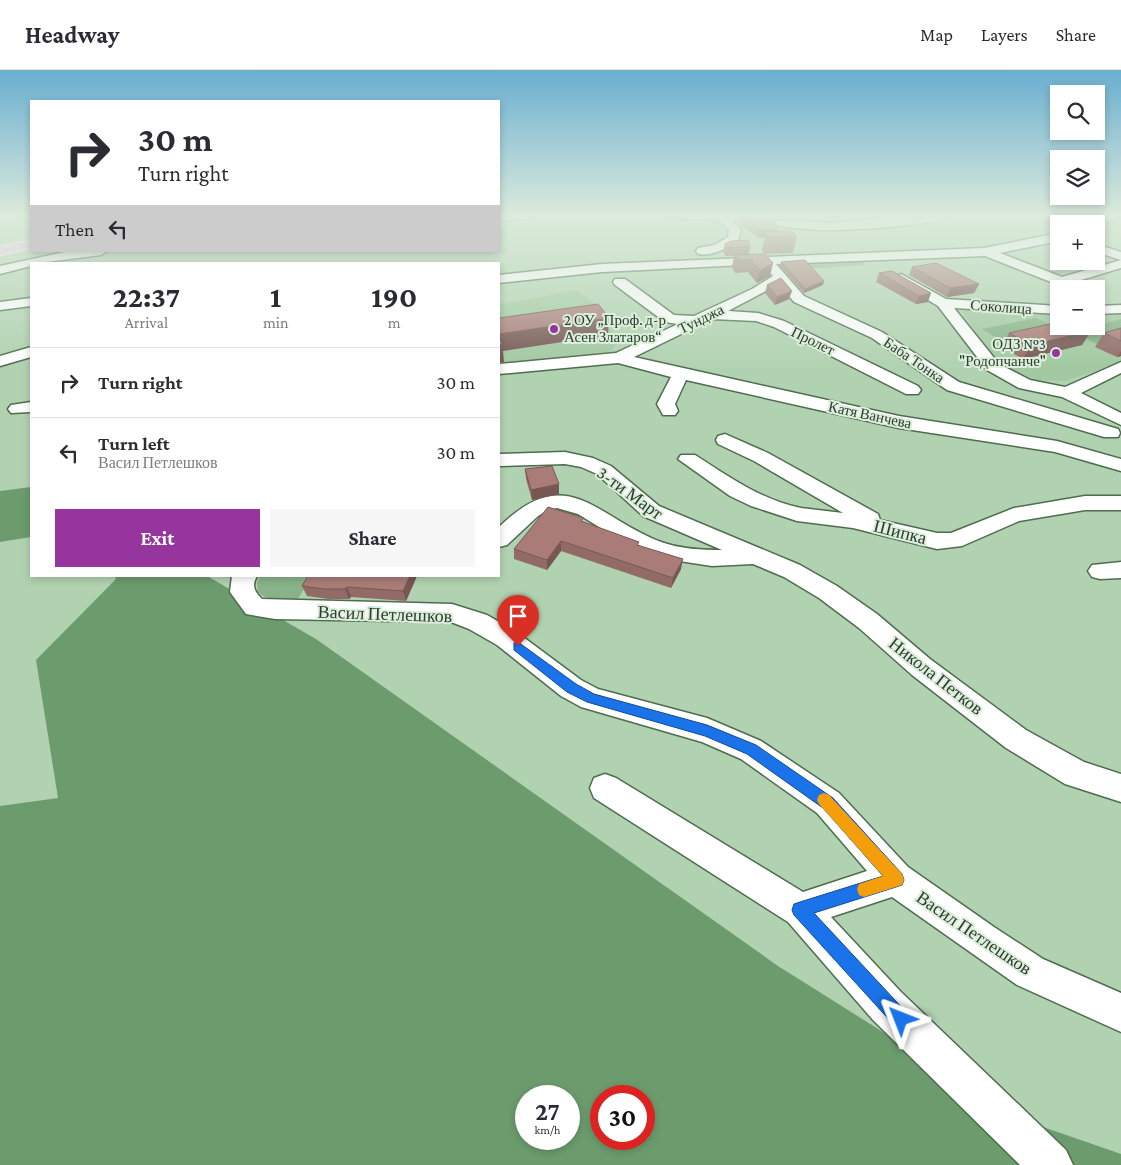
<!DOCTYPE html>
<html lang="en">
<head>
<meta charset="utf-8">
<style>
  body { margin:0; font-family:"Crimson Pro",serif; background:#f7f7f7; color:#2b2b33; height:100vh; display:flex; flex-direction:column; font-size:19px; white-space:nowrap }
  * { box-sizing:border-box; margin:0 }
  p { font-size:16px; color:#7c7c81 }
  .icon { flex:none; width:28px; height:28px; fill:none; stroke:currentColor; stroke-width:2; stroke-linecap:round; stroke-linejoin:round }
  .map { position:relative; flex:1; overflow:hidden }
  .drawer { position:absolute; left:30px; top:192px; width:470px; height:315px; display:flex; flex-direction:column; background:#fff; border-radius:0px; box-shadow:0 2px 8px #0003 }
  .drawer>* { flex:none }
  .top-card { position:absolute; left:30px; top:30px; width:470px; height:152px; border-radius:0px; box-shadow:0 2px 8px #0003; background:#fff; color:#2b2b33; overflow:hidden }
  .buttons { position:absolute; left:1050px; top:15px; display:grid; gap:10px }
  .buttons a { display:grid; place-items:center; width:55px; height:55px; border-radius:0px; background:#fff; box-shadow:0 2px 8px #0003; font-size:25px }
  .speed { position:absolute; left:515px; top:1015px; display:flex; gap:10px; font-size:25px; font-weight:700; text-align:center }
  .speed>* { display:grid; place-content:center; width:65px; height:65px; border-radius:50%; background:#fff; box-shadow:0 2px 8px #0003; line-height:1 }
  .speed small { font-size:12px; font-weight:400 }
  .speed .limit { border:8px solid #d22; background:#fff; color:#111 }
  .pin { position:absolute; display:grid; place-items:center; width:42px; height:42px; color:#fff; margin:-51px -21px; border-radius:50% 50% 50% 0; rotate:-45deg; box-shadow:0 0 5px #0007 }
  .pin .icon { rotate:45deg }
  .me { position:absolute; width:55px; margin:-28px; rotate:315deg; stroke-linejoin:round; filter:drop-shadow(0 0 4px #0008) }
  .turn { display:flex; align-items:center; gap:18px; height:105px; padding:0 25px; font-size:22px }
  .turn .icon { width:65px; height:65px; stroke-width:2.5 }
  .turn b { display:block; font-size:35px; line-height:42px }
  .then { display:flex; align-items:center; height:48px; padding:0 25px; background:#0003; gap:10px; font-size:19px }
  .eta { display:flex; justify-content:space-evenly; align-items:center; height:85px; text-align:center }
  .eta b { font-size:30px; font-weight:700; line-height:35px }
  .primary-button { display:flex; gap:10px; margin-top:auto; padding:10px 25px }
  .primary-button a { flex:1; height:58px; border-radius:0px; background:#96359d; color:#fff; font-size:20px; font-weight:700; line-height:58px; text-align:center }
  .primary-button a+a { background:#f7f7f7; color:#2b2b33 }
  ul { padding:0; list-style:none }
  li { display:flex; align-items:center; gap:15px; height:70px; padding:0 25px; border-top:1px solid #e1e1e2 }
  li div { flex:1 }
  li b { display:block; font-size:19px }
  li em { font-style:normal }
  header { display:flex; align-items:center; gap:30px; box-sizing:border-box; height:70px; padding:0 25px; background:#fff; border-bottom:1px solid #e1e1e2 }
  header strong { font-size:24px }
  nav { display:flex; gap:28px; margin-inline-start:auto; font-size:18px }
  .map>svg:first-child { display:block }
  .built { fill:#a2c9a2 }
  .green { fill:#88b389 }
  .forest { fill:#6c9c6e; fill-rule:evenodd }
  .lines { fill:none; stroke-linecap:round; stroke-linejoin:round }
  .minor-casing { stroke:#4e6c4e; stroke-width:3 }
  .major-casing { stroke:#fff; stroke-width:2 }
  .minor { fill:#fff; fill-rule:evenodd }
  .major { fill:#f5bef8; fill-rule:evenodd }
  .wall { fill:#926b67 }
  .shaded-wall { fill:#775754 }
  .building { fill:#aa7c78; stroke:#775754 }
  .route { fill:#1a73e8; stroke:#114b97 }
  .slow { fill:#f59e0b }
  .poi-dot { fill:#96359d; stroke:#dceedc; stroke-width:2 }
  .labels { text-anchor:middle; stroke-width:4; stroke-linejoin:round; paint-order:stroke }
  .far-street-label { font-size:15px; fill:#2f3c2f; stroke:#dceedc }
  .far-poi-label { font-size:15px; fill:#2f3c2f; stroke:#dceedc; text-anchor:start }
  .street-label { font-size:18px; fill:#2f3c2f; stroke:#dceedc }
</style>
</head>
<body>
<header>
<strong>Headway</strong>
<nav><a>Map</a><a>Layers</a><a>Share</a></nav>
</header>
<div class="map">
<svg width="1121" height="1095" viewBox="0 0 1121 1095">
  <rect width="100%" height="100%" fill="#b1d2b1"/>
  <g class="built">
    <path d="M577,220L603,241V249L617,270L612,281L583,288L499,296V235Z"/>
    <path d="M959,237L1059,244V256H1096V243L1121,242V292L1065,311L1037,310L1005,301L982,273Z"/>
  </g>
  <g class="green">
    <path d="M860,190L866,195L806,199L801,194Z"/>
    <path d="M1036,248L1056,258L1001,270L982,259Z"/>
    <path d="M1121,249V267L1097,274L1073,262Z"/>
    <path d="M260,506H312L296,532L266,528L258,522L257,513Z"/>
  </g>
  <g class="forest">
    <path d="M31,417V467L0,472V421Z"/>
    <path d="M115,506H207L316,569L778,896L1023,1050L1121,1084V1095H0V736L58,728L36,590L116,509ZM526,1026H569V1069H526ZM601,1026H644V1069H601Z"/>
  </g>
  <g class="lines">
    <g class="minor-casing">
      <g id="minor">
        <path d="M499,145H544L538,148L499,151Z"/>
        <path d="M658,145H772L766,148L731,150L741,159L738,172C726,178 712,187 698,184L696,181L698,178L714,175L728,167L729,160L718,150L664,148Z"/>
        <path d="M931,145H953C942,155 853,160 834,160C816,161 797,158 779,156L773,153L779,150L832,153Z"/>
        <path d="M1108,145H1121V147L1096,156V154H1086Z"/>
        <path d="M1059,163V171L1000,183L1062,207L1121,190V198L1061,216L985,186L776,194L804,226L882,262L959,312L1118,359L1120,363L1118,367H1104L947,320L872,268L794,232L779,214L728,241L758,243L784,251L918,316L921,320L918,324H906L774,257L756,251L712,249L634,287L899,346L1057,371L1121,389V401L1055,382L899,358L686,310L675,334L678,341L675,345H663L657,334L671,307L618,293L499,304V294L616,283L678,254L665,252L615,215L613,212L615,209H625L674,245L694,246L752,219L773,206L763,194L602,202L499,213V205L602,194L984,178Z"/>
        <path d="M1096,174L1121,182V190L1096,182Z"/>
        <path d="M69,181H107L101,185L31,194V196L0,204V196Z"/>
        <path d="M901,204L946,229L1059,236V244L954,238L999,294L1030,310L1065,317L1121,292V303L1081,323L1121,343V355L1062,327L1019,318L987,300L938,236L896,211L894,208Z"/>
        <path d="M31,228V236L0,240V232Z"/>
        <path d="M1121,235V243L1096,244V236Z"/>
        <path d="M31,277V287L0,296V286Z"/>
        <path d="M31,332V342L11,343L8,339L11,335Z"/>
        <path d="M725,364L768,383L878,444L880,450L937,463H951L1014,438L1085,426H1121V440H1085L1019,451L962,476L937,479L853,458L797,451L751,436L730,426L678,389L681,385H695C728,406 761,430 801,438C815,440 829,441 843,443L754,391L718,374L716,370L718,366Z"/>
        <path d="M565,382L593,388L611,396L659,436L800,495L837,516L877,544L930,589L1026,660L1084,692L1121,704V732L1065,714L1006,678L912,605L859,558L819,528L784,507L753,494L712,496L666,489L633,478L578,444L557,438L548,440L538,446L507,475L499,477V457C568,390 595,447 661,472C680,479 702,480 722,480L643,446L597,404L581,397L565,394L499,396V384Z"/>
        <path d="M1121,492V508L1100,509L1092,507L1088,501L1092,495Z"/>
        <path d="M232,506H257C251,516 255,522 262,529L452,534L487,545L515,561L581,610L598,619L707,648L761,671L839,723L908,797L994,857L1043,889L1121,923V962L1017,915L892,827L831,847L901,922L1066,1080L1073,1095H1020L873,950L788,852L594,728L590,718L594,708L605,704L616,708L803,822L867,801L817,743L741,689L702,672L581,637L561,626L497,575L469,559L451,552L275,549L246,544L230,522Z"/>
      </g>
    </g>
    <g class="major-casing">
      <path id="major" d="M31,170V178L0,185V177Z"/>
    </g>
    <use href="#minor" class="minor"/>
    <use href="#major" class="major"/>
  </g>
  <g class="wall">
    <path d="M741,147L778,161L797,167L793,183L765,184L770,206L757,213L748,202L735,203L732,197L734,186H726L723,182L725,174L750,177L749,184H765L762,180L765,167L759,168L740,155Z"/>
    <path d="M781,192L823,215L804,223L780,196Z"/>
    <path d="M912,197L979,214L974,223L947,227L909,205Z"/>
    <path d="M892,201L928,232L916,234L876,212L879,203Z"/>
    <path d="M767,215L789,229L775,235L765,223Z"/>
    <path d="M1121,258V286L1117,287L1095,277L1104,263Z"/>
    <path d="M1091,261L1082,275L1023,289L1002,277L1009,263Z"/>
    <path d="M525,399L559,424L532,430L526,409Z"/>
    <path d="M583,452L639,475L681,499L671,518L561,481L547,500L514,489V479Z"/>
    <path d="M417,506L406,531L351,527L349,529H328L307,526L302,516Z"/>
  </g>
  <g class="shaded-wall">
    <path d="M778,158L777,166L766,164L765,167L759,168L760,160Z"/>
    <path d="M773,193L770,206L757,213L760,201Z"/>
    <path d="M824,211L823,215L804,223L805,219Z"/>
    <path d="M979,214L974,223L947,227L950,218Z"/>
    <path d="M792,221L789,229L775,235L777,227Z"/>
    <path d="M931,223L928,232L916,234L919,226Z"/>
    <path d="M609,248L608,265L503,281L504,292H499V264Z"/>
    <path d="M1091,261L1082,275L1023,289L1031,275Z"/>
    <path d="M1121,281V286L1117,287Z"/>
    <path d="M559,414V424L532,430L531,420Z"/>
    <path d="M561,471V481L547,500V490Z"/>
    <path d="M683,489L681,499L671,518L673,508Z"/>
    <path d="M410,506H417L406,531L403,521Z"/>
    <path d="M347,517L351,527L349,529L345,519Z"/>
  </g>
  <g class="building">
    <path d="M761,145H766L778,158L760,160L741,147Z"/>
    <path d="M790,160L797,167L769,168L766,164L768,162Z"/>
    <path d="M748,170L750,177L727,178L725,174L731,171Z"/>
    <path d="M765,184L773,193L760,201L751,190H738L735,185Z"/>
    <path d="M805,190L824,211L805,219L781,192Z"/>
    <path d="M936,193L979,214L950,218L912,197Z"/>
    <path d="M892,201L931,223L919,226L879,203Z"/>
    <path d="M781,208L792,221L777,227L767,215Z"/>
    <path d="M598,234L609,248L499,264V248Z"/>
    <path d="M1059,252V256H1081L1091,261L1031,275L1009,263Z"/>
    <path d="M1121,258V271L1104,263Z"/>
    <path d="M499,267L502,274L499,275Z"/>
    <path d="M552,396L559,414L531,420L525,399Z"/>
    <path d="M548,437L584,448L581,451L639,472L637,475L683,489L673,508L561,471L547,490L514,479Z"/>
    <path d="M308,506H410L403,521L347,517L345,519H324L302,516Z"/>
  </g>
  <linearGradient id="sky" x2="0" y2="1"><stop stop-color="#6aaed1"/><stop offset="0.49" stop-color="#dcebdc"/><stop offset="1" stop-color="#dcebdc" stop-opacity="0"/></linearGradient>
  <rect width="1121" height="298" fill="url(#sky)"/>
  <path class="route" d="M518,572L576,614L594,624L707,655L756,675L833,728L902,804L904,810L902,815L896,817L814,843L907,943L909,949L907,955L901,958L894,955L794,845L792,840L794,834L800,832L883,806L823,738L747,684L705,666L587,632L567,622L514,580V573Z"/>
  <path class="slow" d="M824,723L829,725L902,804L904,810L902,815L864,827L859,825L857,819L859,814L883,806L819,734L817,730L819,725Z"/>
  <g class="poi-dot">
    <circle cx="554" cy="259" r="5"/>
    <circle cx="1056" cy="283" r="5"/>
  </g>
  <g class="labels">
    <g class="far-street-label">
      <text transform="translate(1001 237) rotate(4)" y="5">Соколица</text>
      <text transform="translate(701 249) rotate(-26)" y="5">Тунджа</text>
      <text transform="translate(813 271) rotate(26)" y="5">Пролет</text>
      <text transform="translate(914 290) rotate(34)" y="5">Баба Тонка</text>
      <text transform="translate(870 345) rotate(12)" y="5">Катя Ванчева</text>
    </g>
    <g class="far-poi-label">
      <text x="564" y="255">2 ОУ „Проф. д-р<tspan x="564" dy="17">Асен Златаров“</tspan></text>
      <text x="1046" y="279" text-anchor="end">ОДЗ №3<tspan x="1046" dy="17">"Родопчанче"</tspan></text>
    </g>
    <g class="street-label">
      <text transform="translate(630 423) rotate(36)" y="6">3-ти Март</text>
      <text transform="translate(900 462) rotate(14)" y="6">Шипка</text>
      <text transform="translate(385 544) rotate(2)" y="6">Васил Петлешков</text>
      <text transform="translate(936 606) rotate(38)" y="6">Никола Петков</text>
      <text transform="translate(974 863) rotate(34)" y="6">Васил Петлешков</text>
    </g>
  </g>
</svg>
<div class="buttons">
<a><svg class="icon" aria-label="search" viewBox="0 0 24 24"><circle cx="10" cy="10" r="6"/><path d="M15 15l6 6"/></svg></a>
<a><svg class="icon" aria-label="layers" viewBox="0 0 24 24"><path d="M12 4l9 5-9 5-9-5zM3 14l9 5 9-5"/></svg></a>
<a>+</a>
<a>−</a>
</div>
<div class="speed"><div>27<small>km/h</small></div><div class="limit">30</div></div>
<div class="pin" style="left:518px;top:576px;background:#d93025"><svg class="icon" aria-label="arrive" viewBox="0 0 24 24"><path d="M6 21V4h12l-3 4 3 4H6"/></svg></div>
<svg class="me" style="left:901px;top:949px" viewBox="-20 -20 40 40"><path d="M0-17L14 15 0 8-14 15z" fill="#1a73e8" stroke="#fff" stroke-width="4"/></svg>
<div class="top-card">
<div class="turn"><svg class="icon" aria-label="right" viewBox="0 0 24 24"><path d="M7 20v-9h11M14 6l5 5-5 5"/></svg><div><b>30 m</b>Turn right</div></div>
<div class="then">Then<svg class="icon" aria-label="left" viewBox="0 0 24 24"><path d="M17 20v-9H6M10 6l-5 5 5 5"/></svg></div>
</div>
<section class="drawer">
<div class="eta">
<div><b>22:37</b><p>Arrival</p></div>
<div><b>1</b><p>min</p></div>
<div><b>190</b><p>m</p></div>
</div>
<ul>
<li><svg class="icon" aria-label="right" viewBox="0 0 24 24"><path d="M7 20v-9h11M14 6l5 5-5 5"/></svg><div><b>Turn right</b></div><em>30 m</em></li>
<li><svg class="icon" aria-label="left" viewBox="0 0 24 24"><path d="M17 20v-9H6M10 6l-5 5 5 5"/></svg><div><b>Turn left</b><p>Васил Петлешков</p></div><em>30 m</em></li>
</ul>
<div class="primary-button"><a>Exit</a><a>Share</a></div>
</section>
</div>
</body>
</html>
